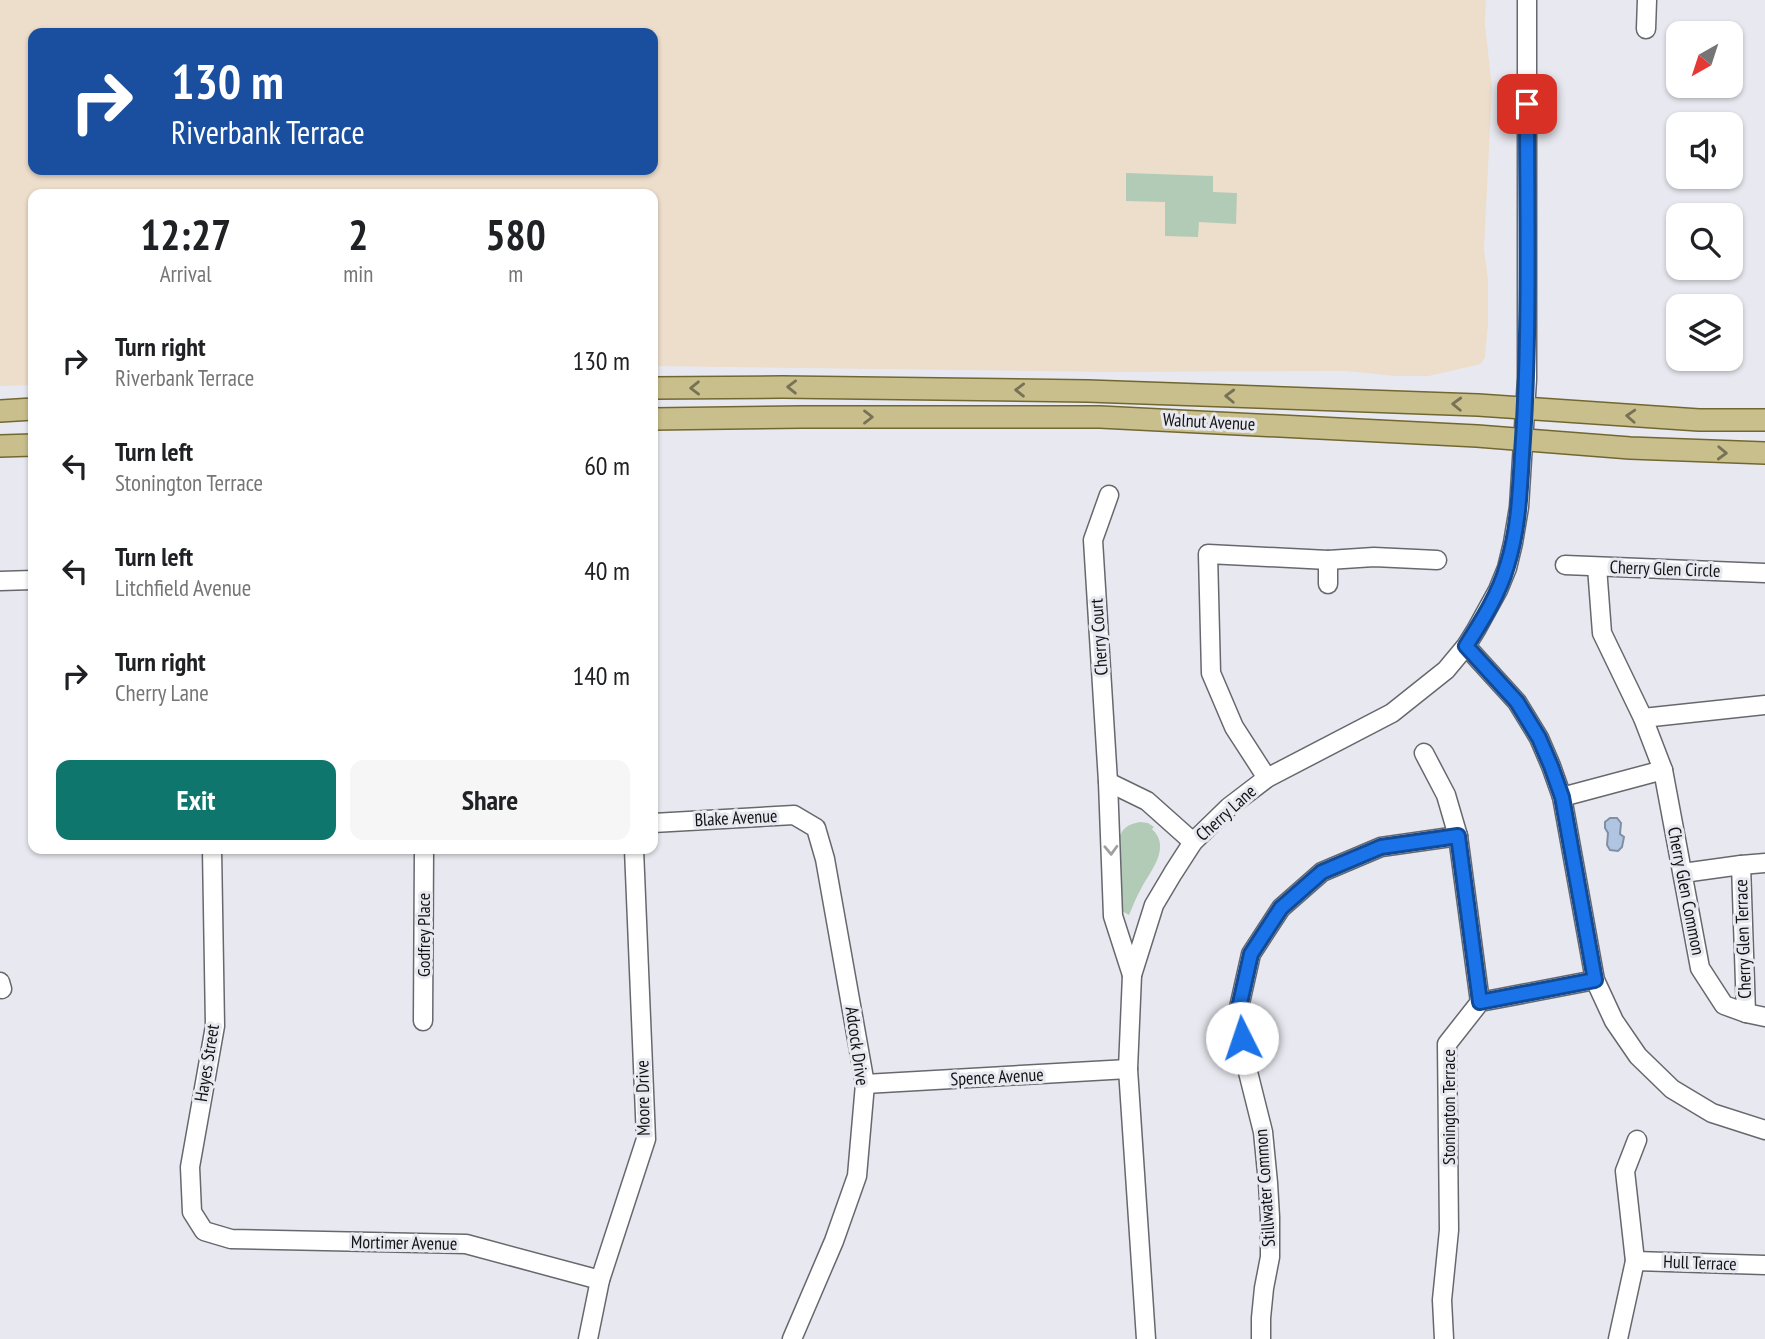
<!DOCTYPE html>
<html lang="en">
<head>
<meta charset="utf-8">
<style>
  body { margin:0; font-family:"PT Sans Narrow",sans-serif; background:#f6f6f6; color:#202124; height:100vh; display:flex; flex-direction:column; font-size:26px; white-space:nowrap }
  * { box-sizing:border-box; margin:0 }
  p { font-size:23px; color:#757577 }
  .icon { flex:none; width:38px; height:38px; fill:none; stroke:currentColor; stroke-width:2; stroke-linecap:round; stroke-linejoin:round }
  .map { position:relative; flex:1; overflow:hidden }
  .panel { position:absolute; left:28px; top:189px; width:630px; height:665px; display:flex; flex-direction:column; background:#fff; border-radius:14px; box-shadow:0 2px 5px #0004 }
  .panel>* { flex:none }
  .banner { position:absolute; left:28px; top:28px; width:630px; height:147px; border-radius:14px; box-shadow:0 2px 5px #0004; background:#1a4fa0; color:#fff; overflow:hidden }
  .needle { width:46px; rotate:219deg }
  .tools { position:absolute; left:1666px; top:21px; display:grid; gap:14px }
  .tools a { display:grid; place-items:center; width:77px; height:77px; border-radius:14px; background:#fff; box-shadow:0 2px 5px #0004; font-size:35px }
  .pin { position:absolute; display:grid; place-items:center; width:60px; height:60px; color:#fff; margin:-30px; border-radius:14px; box-shadow:0 4px 10px #0006 }
  .me { position:absolute; width:77px; margin:-38px; rotate:356deg; stroke-linejoin:round; filter:drop-shadow(0 0 5px #0008) }
  .turn { display:flex; align-items:center; gap:24px; height:147px; padding:0 28px; font-size:32px }
  .turn .icon { width:91px; height:91px; stroke-width:2.5 }
  .turn b { display:block; font-size:49px; line-height:60px }
  .eta { display:flex; justify-content:space-evenly; align-items:center; height:119px; text-align:center }
  .eta b { font-size:42px; font-weight:600; line-height:49px }
  .primary-button { display:flex; gap:14px; margin-top:auto; padding:14px 28px }
  .primary-button a { flex:1; height:80px; border-radius:14px; background:#0f766e; color:#fff; font-size:28px; font-weight:600; line-height:80px; text-align:center }
  .primary-button a+a { background:#f6f6f6; color:#202124 }
  ul { padding:0; list-style:none }
  li { display:flex; align-items:center; gap:21px; height:105px; padding:0 28px }
  li div { flex:1 }
  li b { display:block; font-size:26px }
  li em { font-style:normal }
  .map>svg:first-child { display:block }
  .education { fill:#edddcb; fill-rule:evenodd }
  .green { fill:#b2cbb6 }
  .water { fill:#b0c5e2; stroke:#818fa4; stroke-width:2 }
  .lines { fill:none; stroke-linecap:round; stroke-linejoin:round }
  .minor-casing { stroke:#67686e; stroke-width:21 }
  .major-casing { stroke:#726730; stroke-width:24 }
  .minor { stroke:#fff; stroke-width:18 }
  .major { stroke:#c9bf8c; stroke-width:21 }
  .oneway { stroke:#777156 }
  .oneway2 { stroke:#a0a0a1 }
  .route-casing { stroke:#114b97; stroke-width:18 }
  .route { stroke:#1a73e8; stroke-width:12 }
  .labels { text-anchor:middle; stroke-width:6; stroke-linejoin:round; paint-order:stroke }
  .street-label { font-size:18px; fill:#121214; stroke:#e8e9f0 }
</style>
</head>
<body>
<div class="map">
<svg width="1765" height="1339" viewBox="0 0 1765 1339">
  <rect width="100%" height="100%" fill="#e8e9f0"/>
  <path class="education" d="M0,0H1486L1485,24L1492,88L1484,249L1488,279V323L1485,357L1481,364L1429,376H1395L1346,371L1112,372L653,366V194H33V385L0,386ZM33,33H653V170H33Z"/>
  <g class="green">
    <path d="M1126,173L1213,176V192L1237,193L1236,224L1199,222L1198,237L1165,236V202L1126,201Z"/>
    <path d="M1140,822L1148,823L1154,827L1152,829C1172,848 1150,871 1141,889C1136,897 1133,906 1129,915L1122,911L1118,842C1121,829 1127,824 1140,822Z"/>
  </g>
  <path class="water" d="M1610,818H1617L1621,823L1620,834L1624,837L1622,847L1618,851L1610,850L1607,845L1608,833L1605,828V822Z"/>
  <g class="lines">
    <g class="minor-casing">
      <g id="minor">
        <path d="M1646,29L1647,0"/>
        <path d="M1109,495L1093,540L1108,782L1113,916L1132,975"/>
        <path d="M1565,565L1765,573"/>
        <path d="M1597,567L1602,633L1643,718L1663,770L1700,968L1724,1005L1746,1013L1765,1017"/>
        <path d="M0,581L33,580"/>
        <path d="M1328,584V560"/>
        <path d="M1466,646L1517,702L1539,738L1551,766L1562,797L1595,980L1614,1021L1638,1056L1672,1089L1712,1113L1765,1130"/>
        <path d="M1643,718L1765,705"/>
        <path d="M1424,753L1446,795L1458,836L1480,1002"/>
        <path d="M1267,778L1234,727L1211,673L1208,554L1328,560L1374,557L1437,560"/>
        <path d="M1108,782L1147,801L1193,842"/>
        <path d="M1562,797L1663,770"/>
        <path d="M653,823L794,815L816,828L825,859L865,1084L857,1176L834,1241L792,1339"/>
        <path d="M212,849L215,1026L190,1167L192,1212L204,1231L231,1239L466,1244L600,1280"/>
        <path d="M1741,865L1746,1013"/>
        <path d="M1683,873L1741,865L1765,863"/>
        <path d="M0,982L2,989"/>
        <path d="M423,1021L424,849"/>
        <path d="M865,1084L1128,1069"/>
        <path d="M1635,1261L1765,1265"/>
        <path d="M588,1339L600,1280L646,1139L634,849"/>
        <path d="M1146,1339L1128,1069L1132,975L1154,905L1173,873L1193,842L1229,807L1267,778L1392,713L1446,670L1466,646L1476,630L1498,590L1507,568L1513,543L1519,507L1527,379V0"/>
        <path d="M1261,1339V1318L1264,1288L1270,1257V1217L1268,1183L1263,1132L1246,1064L1238,1012L1251,954L1281,908L1322,872L1381,847L1458,836"/>
        <path d="M1444,1339L1442,1300L1449,1230L1447,1044L1480,1002L1595,980"/>
        <path d="M1618,1339L1635,1261L1625,1171L1637,1140"/>
      </g>
    </g>
    <g class="major-casing">
      <g id="major">
        <path d="M653,388L782,387L1088,391L1478,405L1699,420H1765"/>
        <path d="M0,411L33,409"/>
        <path d="M653,419L802,417H1100L1477,436L1630,448L1765,453"/>
        <path d="M0,446L33,445"/>
      </g>
    </g>
    <use href="#minor" class="minor"/>
    <use href="#major" class="major"/>
  </g>
  <defs><path id="oneway-chevron" d="M-2-3.5L2.5 0L-2 3.5" fill="none" stroke-width="1.6" stroke-linecap="round" stroke-linejoin="round" transform="scale(1.75)"/></defs>
  <g class="oneway">
    <use href="#oneway-chevron" transform="translate(792 387) rotate(-179)"/>
    <use href="#oneway-chevron" transform="translate(695 388) rotate(179)"/>
    <use href="#oneway-chevron" transform="translate(1020 390) rotate(-179)"/>
    <use href="#oneway-chevron" transform="translate(1230 396) rotate(-178)"/>
    <use href="#oneway-chevron" transform="translate(1457 404) rotate(-178)"/>
    <use href="#oneway-chevron" transform="translate(1631 416) rotate(-177)"/>
    <use href="#oneway-chevron" transform="translate(868 417)"/>
    <use href="#oneway-chevron" transform="translate(1722 453) rotate(2)"/>
  </g>
  <use class="oneway2" href="#oneway-chevron" transform="translate(1111 850) rotate(88)"/>
  <g class="lines">
    <g class="route-casing">
      <path id="route" d="M1242,1038L1238,1012L1251,954L1281,908L1322,872L1381,847L1458,836L1480,1002L1595,980L1562,797L1551,766L1539,738L1517,702L1466,646C1482,621 1499,594 1507,566C1520,525 1520,482 1523,439C1530,328 1527,216 1527,104"/>
    </g>
    <use href="#route" class="route"/>
  </g>
  <g class="labels">
    <g class="street-label">
      <text transform="translate(1209 422) rotate(3)" y="6">Walnut Avenue</text>
      <text transform="translate(1665 569) rotate(2)" y="6">Cherry Glen Circle</text>
      <text transform="translate(1099 637) rotate(-94)" y="6">Cherry Court</text>
      <text transform="translate(1226 813) rotate(-42)" y="6">Cherry Lane</text>
      <text transform="translate(736 818) rotate(-3)" y="6">Blake Avenue</text>
      <text transform="translate(1686 891) rotate(79)" y="6">Cherry Glen Common</text>
      <text transform="translate(424 935) rotate(-90)" y="6">Godfrey Place</text>
      <text transform="translate(1743 939) rotate(-92)" y="6">Cherry Glen Terrace</text>
      <text transform="translate(857 1046) rotate(82)" y="6">Adcock Drive</text>
      <text transform="translate(207 1063) rotate(-81)" y="6">Hayes Street</text>
      <text transform="translate(997 1077) rotate(-3)" y="6">Spence Avenue</text>
      <text transform="translate(643 1098) rotate(-91)" y="6">Moore Drive</text>
      <text transform="translate(1449 1107) rotate(-90)" y="6">Stonington Terrace</text>
      <text transform="translate(1265 1188) rotate(-94)" y="6">Stillwater Common</text>
      <text transform="translate(404 1243) rotate(1)" y="6">Mortimer Avenue</text>
      <text transform="translate(1700 1263) rotate(2)" y="6">Hull Terrace</text>
    </g>
  </g>
</svg>
<div class="tools">
<a><svg class="needle" viewBox="-14 -14 28 28"><path d="M0-13l5 13h-10z" fill="#e53935"/><path d="M0 13l5-13h-10z" fill="#757577"/></svg></a>
<a><svg class="icon" aria-label="sound" viewBox="0 0 24 24"><path d="M4 9h4l5-4v14l-5-4H4zM17 9q2 3 0 6"/></svg></a>
<a><svg class="icon" aria-label="search" viewBox="0 0 24 24"><circle cx="10" cy="10" r="6"/><path d="M15 15l6 6"/></svg></a>
<a><svg class="icon" aria-label="layers" viewBox="0 0 24 24"><path d="M12 4l9 5-9 5-9-5zM3 14l9 5 9-5"/></svg></a>
</div>
<div class="pin" style="left:1527px;top:104px;background:#d93025"><svg class="icon" aria-label="arrive" viewBox="0 0 24 24"><path d="M6 21V4h12l-3 4 3 4H6"/></svg></div>
<svg class="me" style="left:1242px;top:1038px" viewBox="-20 -20 40 40"><circle r="19" fill="#fff"/><path d="M0-13L10 11 0 6-10 11z" fill="#1a73e8"/></svg>
<div class="banner">
<div class="turn"><svg class="icon" aria-label="right" viewBox="0 0 24 24"><path d="M7 20v-9h11M14 6l5 5-5 5"/></svg><div><b>130 m</b>Riverbank Terrace</div></div>
</div>
<section class="panel">
<div class="eta">
<div><b>12:27</b><p>Arrival</p></div>
<div><b>2</b><p>min</p></div>
<div><b>580</b><p>m</p></div>
</div>
<ul>
<li><svg class="icon" aria-label="right" viewBox="0 0 24 24"><path d="M7 20v-9h11M14 6l5 5-5 5"/></svg><div><b>Turn right</b><p>Riverbank Terrace</p></div><em>130 m</em></li>
<li><svg class="icon" aria-label="left" viewBox="0 0 24 24"><path d="M17 20v-9H6M10 6l-5 5 5 5"/></svg><div><b>Turn left</b><p>Stonington Terrace</p></div><em>60 m</em></li>
<li><svg class="icon" aria-label="left" viewBox="0 0 24 24"><path d="M17 20v-9H6M10 6l-5 5 5 5"/></svg><div><b>Turn left</b><p>Litchfield Avenue</p></div><em>40 m</em></li>
<li><svg class="icon" aria-label="right" viewBox="0 0 24 24"><path d="M7 20v-9h11M14 6l5 5-5 5"/></svg><div><b>Turn right</b><p>Cherry Lane</p></div><em>140 m</em></li>
</ul>
<div class="primary-button"><a>Exit</a><a>Share</a></div>
</section>
</div>
</body>
</html>
